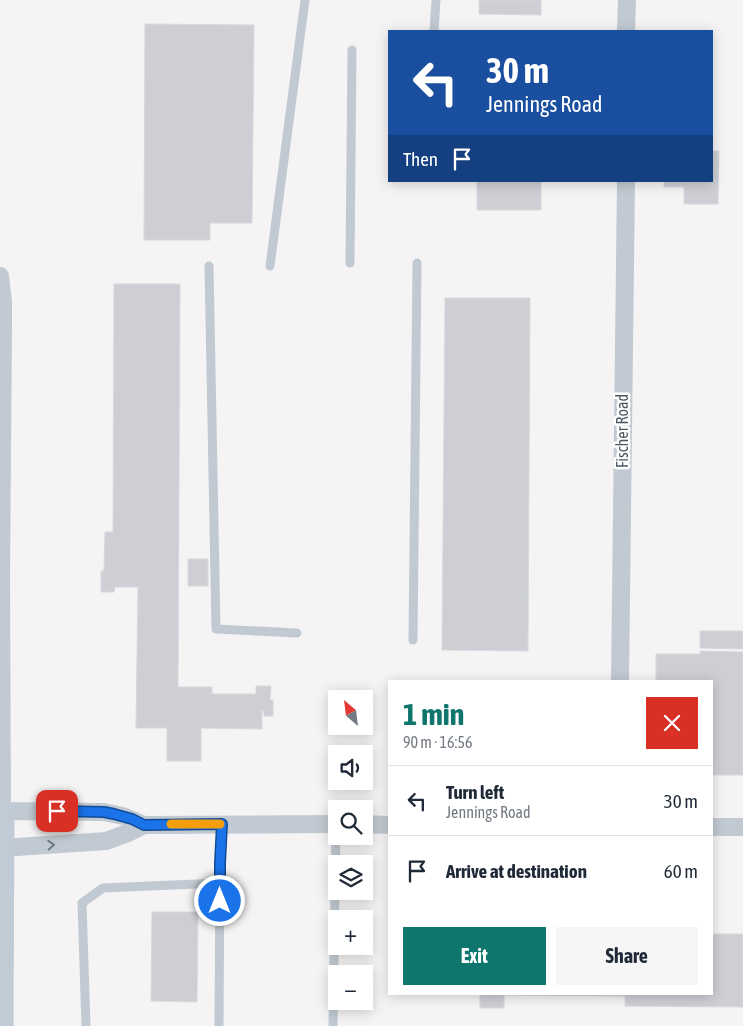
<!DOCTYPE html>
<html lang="en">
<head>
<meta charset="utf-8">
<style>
  body { margin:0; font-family:"Asap Condensed",sans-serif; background:#f6f6f7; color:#1f2937; height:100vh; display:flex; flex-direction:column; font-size:19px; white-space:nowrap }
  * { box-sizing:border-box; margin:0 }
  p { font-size:16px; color:#747a83 }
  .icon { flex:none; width:28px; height:28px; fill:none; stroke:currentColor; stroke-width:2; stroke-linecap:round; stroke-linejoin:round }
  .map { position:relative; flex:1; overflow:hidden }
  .drawer { position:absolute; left:388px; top:680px; width:325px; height:315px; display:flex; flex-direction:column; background:#fff; border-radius:0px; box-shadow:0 2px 12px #0003 }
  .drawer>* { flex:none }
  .hud { position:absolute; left:388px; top:30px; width:325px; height:152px; border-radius:0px; box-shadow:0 2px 12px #0003; background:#1a4fa0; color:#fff; overflow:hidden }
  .needle { width:32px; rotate:332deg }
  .controls { position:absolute; left:328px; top:690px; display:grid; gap:10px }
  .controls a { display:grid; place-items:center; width:45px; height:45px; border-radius:0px; background:#fff; box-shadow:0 2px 12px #0003; font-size:25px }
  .pin { position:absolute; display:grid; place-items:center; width:42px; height:42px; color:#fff; margin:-21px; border-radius:10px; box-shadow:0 2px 8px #0006 }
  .me { position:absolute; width:55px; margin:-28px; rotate:0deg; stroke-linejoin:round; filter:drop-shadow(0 0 4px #0008) }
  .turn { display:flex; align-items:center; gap:18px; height:105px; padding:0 15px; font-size:22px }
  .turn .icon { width:65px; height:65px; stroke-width:2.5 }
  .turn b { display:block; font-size:35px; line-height:42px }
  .then { display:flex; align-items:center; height:48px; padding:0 15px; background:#0003; gap:10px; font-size:19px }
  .round { display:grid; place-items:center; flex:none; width:52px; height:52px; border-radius:0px; background:#f6f6f7 }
  .head { display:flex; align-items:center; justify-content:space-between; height:85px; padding:0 15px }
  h1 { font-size:30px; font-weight:700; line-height:38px; color:#0f766e }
  .button { display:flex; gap:10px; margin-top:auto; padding:10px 15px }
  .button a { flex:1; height:58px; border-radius:0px; background:#0f766e; color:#fff; font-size:20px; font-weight:700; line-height:58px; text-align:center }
  .button a+a { background:#f6f6f7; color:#1f2937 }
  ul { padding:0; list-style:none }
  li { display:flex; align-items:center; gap:15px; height:70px; padding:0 15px; border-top:1px solid #e0e1e3 }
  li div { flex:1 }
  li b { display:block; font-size:19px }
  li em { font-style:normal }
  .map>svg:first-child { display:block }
  .building { fill:#cdcfd5; stroke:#d7d9de }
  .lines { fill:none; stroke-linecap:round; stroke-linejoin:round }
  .lane { stroke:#c1cad2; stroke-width:9 }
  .street { stroke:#c1cad2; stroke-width:18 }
  .secondary { stroke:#c1cbd6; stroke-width:25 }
  .oneway { stroke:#6e7983 }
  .route-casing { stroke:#114b97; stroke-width:12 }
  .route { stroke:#1a73e8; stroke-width:9 }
  .slow { stroke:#f59e0b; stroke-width:9 }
  .labels { text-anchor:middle; stroke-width:5; stroke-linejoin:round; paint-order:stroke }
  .street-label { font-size:16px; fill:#4a5661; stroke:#fff }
</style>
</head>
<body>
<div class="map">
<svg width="743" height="1026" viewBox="0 0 743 1026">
  <rect width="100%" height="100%" fill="#f5f3f3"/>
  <g class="building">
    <path d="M479,0H541V15L479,14Z"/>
    <path d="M145,24L254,25L252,223H210V240H144Z"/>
    <path d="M711,151H719L718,204H684V187H664V181H711Z"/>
    <rect x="477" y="181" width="64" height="29"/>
    <path d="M114,284H180L178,687H212V694H256V686H271L270,700H273V716H264V711H262V729L201,728V761H167V728H136L138,587H115L114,592H101V571H104L105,532H113Z"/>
    <path d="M445,298H530L528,651L442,650Z"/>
    <rect x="188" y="559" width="20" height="27"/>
    <path d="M700,631H743V649L700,648Z"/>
    <path d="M700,651L743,652V775H711V681H656V654H700Z"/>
    <path d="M152,912H198L197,1002L151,1001Z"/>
    <path d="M711,934H743V1007L625,1006V996L504,995V1008H480V994H711Z"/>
  </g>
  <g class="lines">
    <g class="lane">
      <path d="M434,31L436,0"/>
      <path d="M350,263L352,50"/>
      <path d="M209,266L216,629L297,633"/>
      <path d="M270,266L305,0"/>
      <path d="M413,640L417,263"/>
      <path d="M86,1026L82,903L103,888L220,883"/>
      <path d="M219,1026L220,863L222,824"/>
      <path d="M333,1026L336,824"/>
    </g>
    <g class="street">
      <path d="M626,31L627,0"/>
      <path d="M0,276L3,302V326L1,579L2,811L104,812L123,816L144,825L336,824"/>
      <path d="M620,681L626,181"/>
      <path d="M364,824L389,825"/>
      <path d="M711,827H743"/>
      <path d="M2,848L106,841L128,833L144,825"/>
    </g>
    <path class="secondary" d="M0,811H2L1,1026"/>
  </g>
  <defs><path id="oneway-chevron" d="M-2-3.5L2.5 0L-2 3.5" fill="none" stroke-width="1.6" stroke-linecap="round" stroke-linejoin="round" transform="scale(1.25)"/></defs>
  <use class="oneway" href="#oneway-chevron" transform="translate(51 845) rotate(-3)"/>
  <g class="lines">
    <g class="route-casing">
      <path id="route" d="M57,811L104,812L114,814L132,819L144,825L222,824L220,863V901"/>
    </g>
    <use href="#route" class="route"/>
    <path class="slow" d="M171,824H220"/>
  </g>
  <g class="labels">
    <g class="street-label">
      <text transform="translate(622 431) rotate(-90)" y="6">Fischer Road</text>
    </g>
  </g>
</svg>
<div class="controls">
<a><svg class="needle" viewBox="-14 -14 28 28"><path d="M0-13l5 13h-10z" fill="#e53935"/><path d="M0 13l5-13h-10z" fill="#747a83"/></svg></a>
<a><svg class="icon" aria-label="sound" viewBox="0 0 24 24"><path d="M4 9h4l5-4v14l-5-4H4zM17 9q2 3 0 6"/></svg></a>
<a><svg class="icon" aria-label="search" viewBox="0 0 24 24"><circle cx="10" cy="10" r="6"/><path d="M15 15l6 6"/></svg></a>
<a><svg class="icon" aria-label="layers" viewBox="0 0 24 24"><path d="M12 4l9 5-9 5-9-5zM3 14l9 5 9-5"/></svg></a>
<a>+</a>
<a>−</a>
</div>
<div class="pin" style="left:57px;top:811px;background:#d93025"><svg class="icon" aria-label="arrive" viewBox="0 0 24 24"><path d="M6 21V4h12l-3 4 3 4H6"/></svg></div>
<svg class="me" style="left:220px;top:901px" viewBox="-20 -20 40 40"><circle r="17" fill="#1a73e8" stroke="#fff" stroke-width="3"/><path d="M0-11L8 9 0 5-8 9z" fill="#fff"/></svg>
<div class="hud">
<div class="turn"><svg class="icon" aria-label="left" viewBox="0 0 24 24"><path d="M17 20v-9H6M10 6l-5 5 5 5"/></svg><div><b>30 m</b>Jennings Road</div></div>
<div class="then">Then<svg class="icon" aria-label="arrive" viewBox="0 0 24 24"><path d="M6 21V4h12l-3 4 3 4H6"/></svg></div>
</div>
<section class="drawer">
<div class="head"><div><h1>1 min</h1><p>90 m · 16:56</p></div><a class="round" style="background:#d93025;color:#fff"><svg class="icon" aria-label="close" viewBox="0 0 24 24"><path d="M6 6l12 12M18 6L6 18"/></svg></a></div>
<ul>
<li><svg class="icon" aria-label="left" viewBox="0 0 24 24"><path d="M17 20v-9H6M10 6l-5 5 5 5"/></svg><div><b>Turn left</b><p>Jennings Road</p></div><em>30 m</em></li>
<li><svg class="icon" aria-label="arrive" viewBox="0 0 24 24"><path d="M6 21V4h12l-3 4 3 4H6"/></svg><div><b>Arrive at destination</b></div><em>60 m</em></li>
</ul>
<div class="button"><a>Exit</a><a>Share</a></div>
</section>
</div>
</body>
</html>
